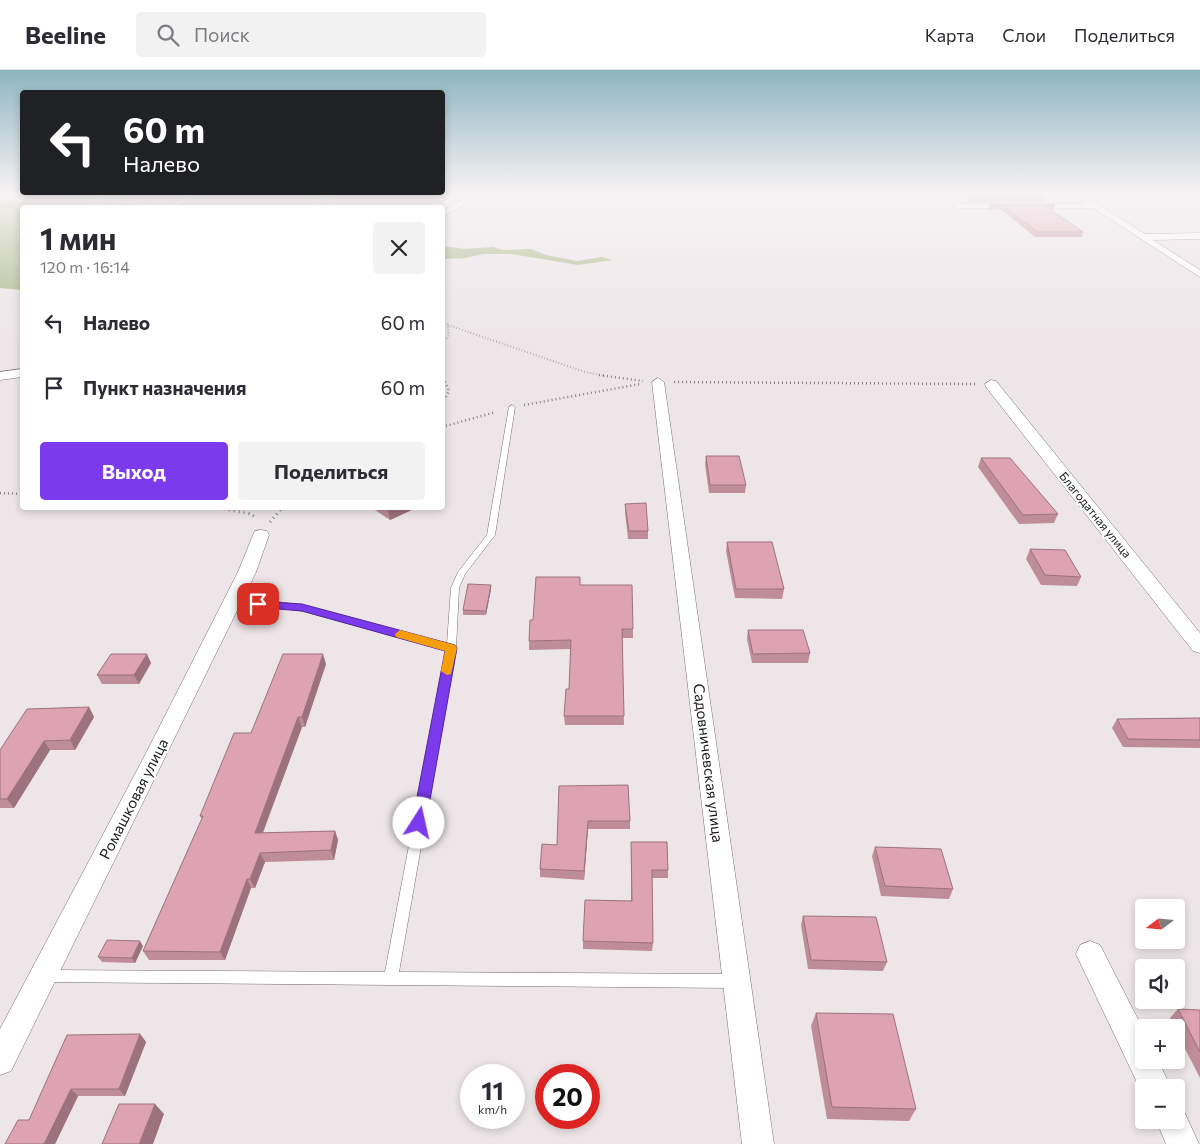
<!DOCTYPE html>
<html lang="ru">
<head>
<meta charset="utf-8">
<style>
  body { margin:0; font-family:Commissioner,sans-serif; background:#f2f2f3; color:#2b2b33; height:100vh; display:flex; flex-direction:column; font-size:19px; white-space:nowrap }
  * { box-sizing:border-box; margin:0 }
  p { font-size:16px; color:#7c7c81 }
  .icon { flex:none; width:28px; height:28px; fill:none; stroke:currentColor; stroke-width:2; stroke-linecap:round; stroke-linejoin:round }
  .map { position:relative; flex:1; overflow:hidden }
  .sheet { position:absolute; left:20px; top:135px; width:425px; height:305px; display:flex; flex-direction:column; background:#fff; border-radius:5px; box-shadow:0 2px 8px #0003 }
  .sheet>* { flex:none }
  .top-card { position:absolute; left:20px; top:20px; width:425px; height:105px; border-radius:5px; box-shadow:0 2px 8px #0003; background:#202124; color:#fff; overflow:hidden }
  .needle { width:32px; rotate:254deg }
  .tools { position:absolute; left:1135px; top:829px; display:grid; gap:10px }
  .tools a { display:grid; place-items:center; width:50px; height:50px; border-radius:5px; background:#fff; box-shadow:0 2px 8px #0003; font-size:25px }
  .speed { position:absolute; left:460px; top:994px; display:flex; gap:10px; font-size:25px; font-weight:700; text-align:center }
  .speed>* { display:grid; place-content:center; width:65px; height:65px; border-radius:50%; background:#fff; box-shadow:0 2px 8px #0003; line-height:1 }
  .speed small { font-size:12px; font-weight:400 }
  .speed .limit { border:8px solid #d22; background:#fff; color:#111 }
  .pin { position:absolute; display:grid; place-items:center; width:42px; height:42px; color:#fff; margin:-21px; border-radius:10px; box-shadow:0 2px 8px #0006 }
  .me { position:absolute; width:55px; margin:-28px; rotate:10deg; stroke-linejoin:round; filter:drop-shadow(0 0 4px #0008) }
  .turn { display:flex; align-items:center; gap:18px; height:105px; padding:0 20px; font-size:22px }
  .turn .icon { width:65px; height:65px; stroke-width:2.5 }
  .turn b { display:block; font-size:35px; line-height:42px }
  .round { display:grid; place-items:center; flex:none; width:52px; height:52px; border-radius:5px; background:#f2f2f3 }
  .head { display:flex; align-items:center; justify-content:space-between; height:85px; padding:0 20px }
  h1 { font-size:30px; font-weight:700; line-height:38px }
  .primary-button { display:flex; gap:10px; margin-top:auto; padding:10px 20px }
  .primary-button a { flex:1; height:58px; border-radius:5px; background:#7c3aed; color:#fff; font-size:20px; font-weight:700; line-height:58px; text-align:center }
  .primary-button a+a { background:#f2f2f3; color:#2b2b33 }
  ul { padding:0; list-style:none }
  li { display:flex; align-items:center; gap:15px; height:65px; padding:0 20px }
  li div { flex:1 }
  li b { display:block; font-size:19px }
  li em { font-style:normal }
  header { display:flex; align-items:center; gap:30px; box-sizing:border-box; height:70px; padding:0 25px; background:#fff; border-bottom:1px solid #e1e1e2 }
  header strong { font-size:24px }
  nav { display:flex; gap:28px; margin-inline-start:auto; font-size:18px }
  .search { width:350px; height:45px; background:#f2f2f3; display:flex; align-items:center; gap:12px; box-sizing:border-box; padding:0 18px; border-radius:5px; color:#7c7c81; font-size:19px }
  .map>svg:first-child { display:block }
  .water { fill:#a6b784 }
  .lines { fill:none; stroke-linecap:round; stroke-linejoin:round }
  .lane-casing { stroke:#787072; stroke-width:1 }
  .street-casing { stroke:#787072; stroke-width:1 }
  .path-far2 { stroke:#878183; stroke-width:2; stroke-dasharray:0.5 2.5; stroke-linecap:butt }
  .path-far1 { stroke:#878183; stroke-width:2.5; stroke-dasharray:1 3; stroke-linecap:butt }
  .path { stroke:#878183; stroke-width:3; stroke-dasharray:1 4; stroke-linecap:butt }
  .lane { fill:#fff; fill-rule:evenodd }
  .street { fill:#fff; fill-rule:evenodd }
  .wall { fill:#bf8c9a }
  .shaded-wall { fill:#9b727d }
  .building { fill:#dea3b3; stroke:#9b727d }
  .route { fill:#7c3aed; stroke:#51269a }
  .slow { fill:#f59e0b }
  .labels { text-anchor:middle; stroke-width:4; stroke-linejoin:round; paint-order:stroke }
  .street-label { font-size:12px; fill:#1b1819; stroke:#fff }
  .near-street-label { font-size:15px; fill:#1b1819; stroke:#fff }
</style>
</head>
<body>
<header>
<strong>Beeline</strong>
<div class="search"><svg class="icon" aria-label="search" viewBox="0 0 24 24"><circle cx="10" cy="10" r="6"/><path d="M15 15l6 6"/></svg>Поиск</div>
<nav><a>Карта</a><a>Слои</a><a>Поделиться</a></nav>
</header>
<div class="map">
<svg width="1200" height="1074" viewBox="0 0 1200 1074">
  <rect width="100%" height="100%" fill="#ede5e7"/>
  <g class="water">
    <path d="M9,130L31,132L22,138V220L0,218V132Z"/>
    <path d="M443,176L465,179L493,177L503,180L531,179L546,185L577,191L602,187L613,190L578,195L511,184H483L465,188L443,189Z"/>
  </g>
  <g class="lines">
    <g class="lane-casing">
      <path id="lane" d="M512,335L515,337L495,465L465,504L459,518L456,578L399,902L733,904L738,906L740,911L738,916L733,918L46,912L41,911L39,906L41,901L46,900L385,902L446,580L302,541L271,537H231L227,534L231,531H271L302,535L447,574L451,518L458,502L487,465L509,337Z"/>
    </g>
    <g class="street-casing">
      <g id="street">
        <path d="M4,122H16L0,129V124Z"/>
        <path d="M40,122C82,122 122,132 163,134C177,135 193,122 211,122L177,136L180,138H152Z"/>
        <path d="M335,122H347L312,138H299Z"/>
        <path d="M475,122H485L442,147V141Z"/>
        <path d="M1069,122H1079L1145,164L1200,163V169L1153,170L1200,200V207L1093,138H956L952,136L956,134H1085Z"/>
        <path d="M22,299V307L0,310V302Z"/>
        <path d="M658,308L664,312L774,1074H742L652,312Z"/>
        <path d="M991,310L996,311L1200,563V583L1193,581L986,317L985,314Z"/>
        <path d="M261,460L267,461L269,465L256,502L11,1001L0,1005V959L143,689L238,502L253,465L255,461Z"/>
        <path d="M1090,871L1100,875L1144,961V990H1158L1171,1018H1144V1027L1076,884L1080,875Z"/>
        <path d="M1176,1036L1183,1039L1199,1074H1166L1156,1050H1176Z"/>
      </g>
    </g>
    <g class="path-far2">
      <path d="M442,251L448,255L449,265L442,274"/>
      <path d="M448,255L585,302L605,306"/>
    </g>
    <g class="path-far1">
      <path d="M599,305L643,311"/>
      <path d="M674,312L975,314"/>
      <path d="M442,334L449,321L442,305"/>
      <path d="M524,335L640,314"/>
      <path d="M442,357L496,342"/>
      <path d="M0,423L22,424"/>
    </g>
    <g class="path">
      <path d="M219,438L251,444L256,448"/>
      <path d="M270,452L282,438"/>
    </g>
    <use href="#lane" class="lane"/>
    <use href="#street" class="street"/>
  </g>
  <g class="wall">
    <path d="M958,122H1037L1044,128L1043,132H970Z"/>
    <path d="M989,135H1055L1054,140H1051L1083,162L1082,167H1035L1002,140H988Z"/>
    <path d="M706,386L746,415L745,423H709L705,394Z"/>
    <path d="M981,388L1058,444L1054,453L1019,454L978,397Z"/>
    <path d="M625,434L648,461V469H628L625,442Z"/>
    <path d="M372,438H416L390,450Z"/>
    <path d="M727,472L784,519L782,529L735,528L726,481Z"/>
    <path d="M1030,479L1081,507L1077,516L1041,515L1026,489Z"/>
    <path d="M491,515V519L486,545H463V540Z"/>
    <path d="M580,515L633,559V568H622L624,655H565L564,646L569,619L571,579L529,580V571L533,550Z"/>
    <path d="M748,560L810,583L808,593H752L747,569Z"/>
    <path d="M151,593L139,614H102L97,605Z"/>
    <path d="M326,594L305,657H302L263,763L335,761L338,770L334,790L265,792L255,818H251L225,890H149L143,881L202,749L200,746L251,663Z"/>
    <path d="M89,637L94,647L75,680H50L14,738H0V680Z"/>
    <path d="M1200,648V678L1123,677L1112,658L1117,649Z"/>
    <path d="M559,716L630,751V759H588L584,810L540,807V799L557,775Z"/>
    <path d="M631,772L668,800V808H652L653,873L652,881L583,879V871L631,831Z"/>
    <path d="M875,777L953,819L949,829L881,826L872,786Z"/>
    <path d="M803,846L887,892L883,901L808,899L801,855Z"/>
    <path d="M143,876L135,893L102,892L98,887Z"/>
    <path d="M1178,939L1200,940V1008L1176,961V958H1174L1170,948Z"/>
    <path d="M816,943L916,1039L909,1051L827,1049L811,956Z"/>
    <path d="M140,964L146,972L125,1026H78L55,1074H5L29,1050Z"/>
  </g>
  <g class="shaded-wall">
    <path d="M396,438H416L390,450L388,441Z"/>
    <path d="M491,515V519L486,545V541Z"/>
    <path d="M147,584L151,593L139,614L134,605Z"/>
    <path d="M323,584L326,594L305,657L302,647Z"/>
    <path d="M89,637L94,647L75,680L70,670Z"/>
    <path d="M298,647L302,657L259,772L255,763Z"/>
    <path d="M44,671L50,680L14,738L7,729Z"/>
    <path d="M588,751V759L584,810V801Z"/>
    <path d="M335,761L338,770L334,790L331,780Z"/>
    <path d="M260,783L265,792L255,818L250,809Z"/>
    <path d="M247,809L251,818L225,890L220,882Z"/>
    <path d="M140,871L143,876L135,893L132,888Z"/>
    <path d="M140,964L146,972L125,1026L119,1019Z"/>
    <path d="M71,1019L78,1026L55,1074H44Z"/>
    <path d="M155,1034L164,1044L153,1074H139Z"/>
  </g>
  <g class="building">
    <path d="M964,122H1037L1044,128H971Z"/>
    <path d="M989,135H1055H1044L1083,162H1037L1003,135Z"/>
    <path d="M706,386H739L746,415H710Z"/>
    <path d="M981,388H1010L1058,444L1023,445Z"/>
    <path d="M646,433L648,461H629L625,434Z"/>
    <path d="M383,438H396L388,441Z"/>
    <path d="M727,472H772L784,519H736Z"/>
    <path d="M1030,479L1065,480L1081,507L1045,505Z"/>
    <path d="M536,507H580V515H632L633,559H622L624,646H564L566,619H569L571,570L529,571L530,550H533Z"/>
    <path d="M468,514L491,515L486,541L463,540Z"/>
    <path d="M748,560H803L810,583L753,584Z"/>
    <path d="M111,584H147L134,605H97Z"/>
    <path d="M283,584H323L302,647H298L255,763L335,761L331,780L260,783L250,809H247L220,882L143,881L203,746H200L234,663H251Z"/>
    <path d="M89,637L70,670L44,671L7,729H0V680L27,639Z"/>
    <path d="M1200,648V670L1128,669L1117,649Z"/>
    <path d="M628,715L630,751H588L584,801L540,799L542,774L557,775L559,716Z"/>
    <path d="M631,772H667L668,800H652L653,873L583,871L585,830L632,831Z"/>
    <path d="M875,777L941,779L953,819L885,816Z"/>
    <path d="M803,846L876,847L887,892L811,890Z"/>
    <path d="M107,870L140,871L132,888L98,887Z"/>
    <path d="M1178,939L1200,940V982Z"/>
    <path d="M816,943L893,944L916,1039L832,1037Z"/>
    <path d="M140,964L119,1019H71L44,1074H5L18,1050H29L67,965Z"/>
    <path d="M119,1034H155L139,1074H102Z"/>
  </g>
  <linearGradient id="sky" x2="0" y2="1"><stop stop-color="#8db5c0"/><stop offset="0.45" stop-color="#f7f3f4"/><stop offset="1" stop-color="#f7f3f4" stop-opacity="0"/></linearGradient>
  <rect width="1200" height="273" fill="url(#sky)"/>
  <path class="route" d="M258,531L302,534L455,575L457,578L425,758L419,759L414,758L412,753L445,581L302,541L254,537V532Z"/>
  <path class="slow" d="M400,560L455,575L457,578L451,604L447,605L441,601L445,581L396,567L395,564Z"/>
  <g class="labels">
    <g class="street-label">
      <text transform="translate(1095 445) rotate(51)" y="4">Благодатная улица</text>
    </g>
    <g class="near-street-label">
      <text transform="translate(708 693) rotate(83)" y="5">Садовничевская улица</text>
      <text transform="translate(134 729) rotate(-63)" y="5">Ромашковая улица</text>
    </g>
  </g>
</svg>
<div class="tools">
<a><svg class="needle" viewBox="-14 -14 28 28"><path d="M0-13l5 13h-10z" fill="#e53935"/><path d="M0 13l5-13h-10z" fill="#7c7c81"/></svg></a>
<a><svg class="icon" aria-label="sound" viewBox="0 0 24 24"><path d="M4 9h4l5-4v14l-5-4H4zM17 9q2 3 0 6"/></svg></a>
<a>+</a>
<a>−</a>
</div>
<div class="speed"><div>11<small>km/h</small></div><div class="limit">20</div></div>
<div class="pin" style="left:258px;top:534px;background:#d93025"><svg class="icon" aria-label="arrive" viewBox="0 0 24 24"><path d="M6 21V4h12l-3 4 3 4H6"/></svg></div>
<svg class="me" style="left:419px;top:753px" viewBox="-20 -20 40 40"><circle r="19" fill="#fff"/><path d="M0-13L10 11 0 6-10 11z" fill="#7c3aed"/></svg>
<div class="top-card">
<div class="turn"><svg class="icon" aria-label="left" viewBox="0 0 24 24"><path d="M17 20v-9H6M10 6l-5 5 5 5"/></svg><div><b>60 m</b>Налево</div></div>
</div>
<section class="sheet">
<div class="head"><div><h1>1 мин</h1><p>120 m · 16:14</p></div><a class="round"><svg class="icon" aria-label="close" viewBox="0 0 24 24"><path d="M6 6l12 12M18 6L6 18"/></svg></a></div>
<ul>
<li><svg class="icon" aria-label="left" viewBox="0 0 24 24"><path d="M17 20v-9H6M10 6l-5 5 5 5"/></svg><div><b>Налево</b></div><em>60 m</em></li>
<li><svg class="icon" aria-label="arrive" viewBox="0 0 24 24"><path d="M6 21V4h12l-3 4 3 4H6"/></svg><div><b>Пункт назначения</b></div><em>60 m</em></li>
</ul>
<div class="primary-button"><a>Выход</a><a>Поделиться</a></div>
</section>
</div>
</body>
</html>
